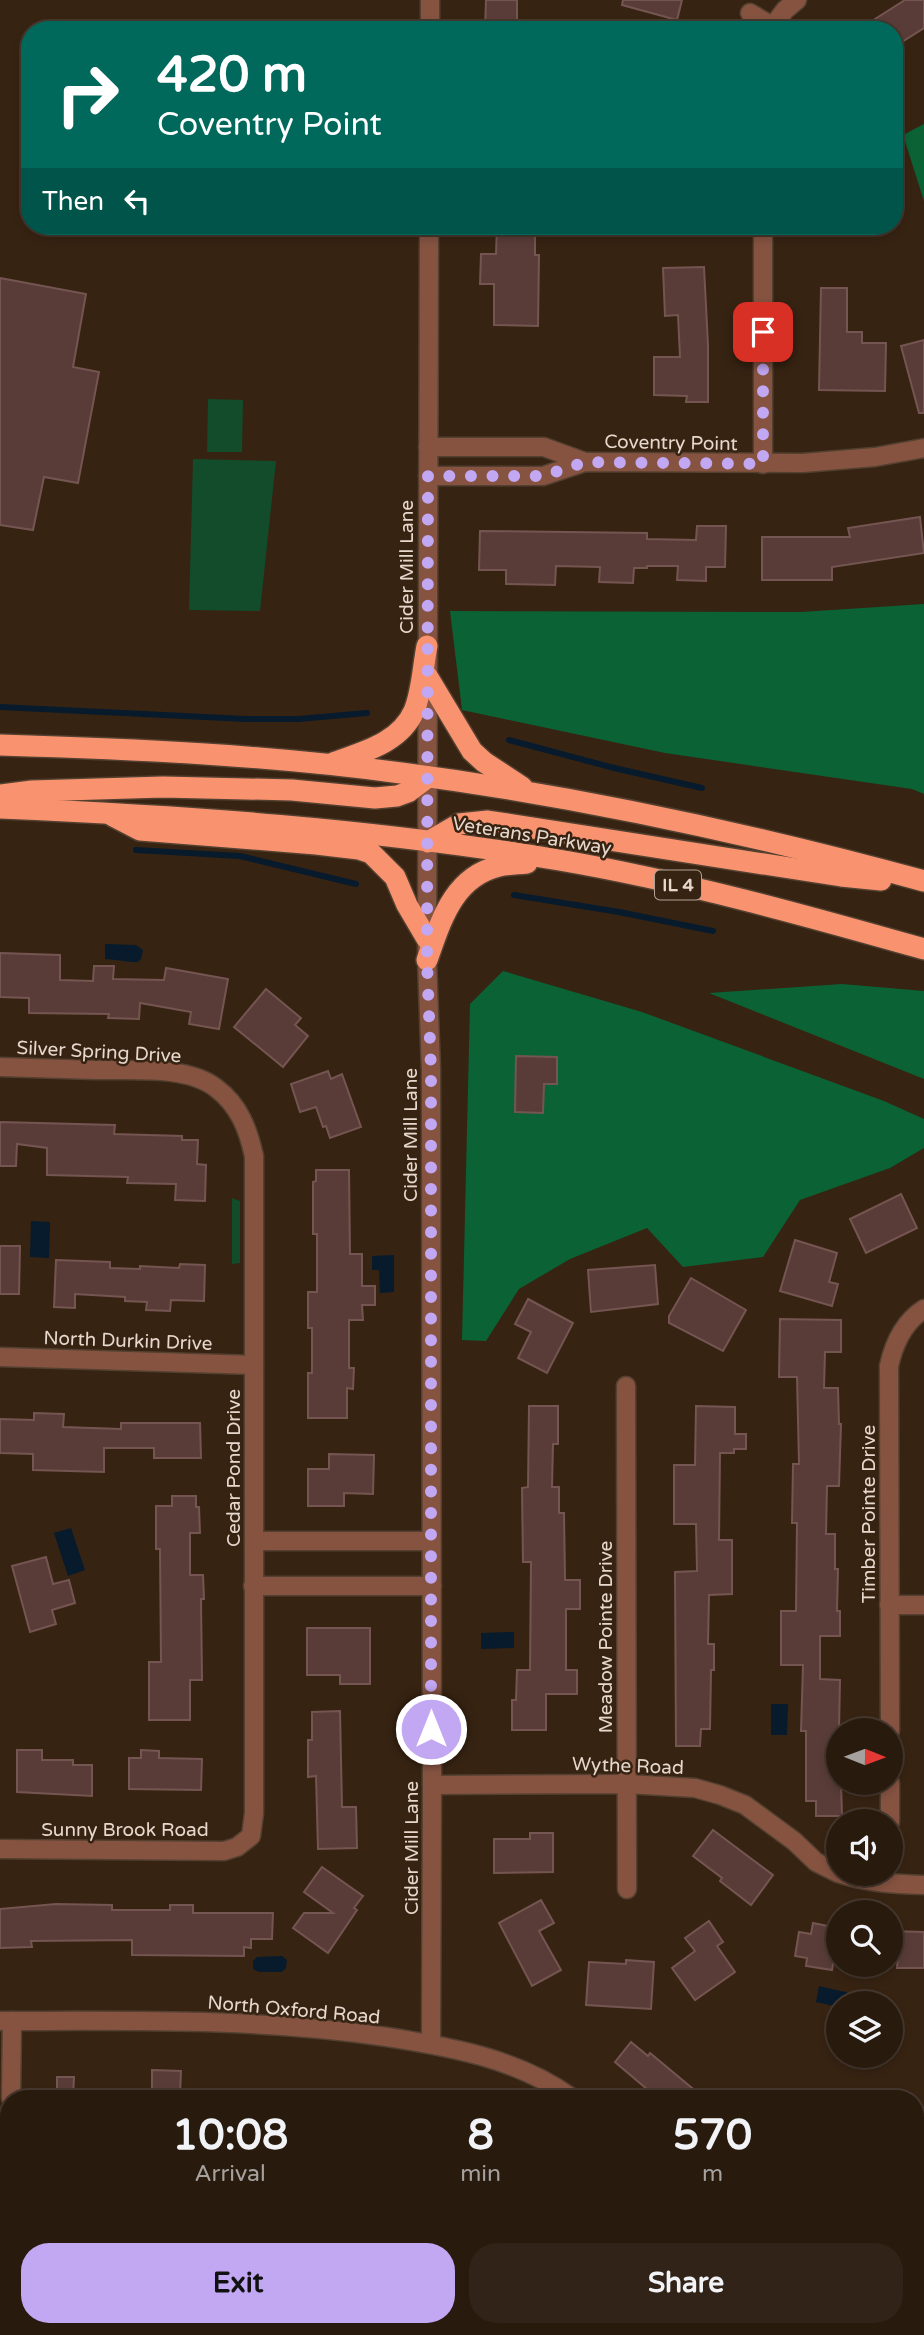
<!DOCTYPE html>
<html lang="en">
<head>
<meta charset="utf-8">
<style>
  body { margin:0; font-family:"Varela Round",sans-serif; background:#312317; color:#f1f3f6; height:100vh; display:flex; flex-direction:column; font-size:26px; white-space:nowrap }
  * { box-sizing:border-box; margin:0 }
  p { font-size:23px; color:#a5a19e }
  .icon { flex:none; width:38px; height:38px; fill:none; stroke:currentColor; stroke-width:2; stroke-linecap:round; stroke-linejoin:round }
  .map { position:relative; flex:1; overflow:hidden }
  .details { position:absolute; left:0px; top:2090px; width:924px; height:247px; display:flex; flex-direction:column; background:#291a0e; border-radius:28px 28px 0 0; box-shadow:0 4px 10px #0003,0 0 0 2px #45382e }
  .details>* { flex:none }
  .top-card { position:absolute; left:21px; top:21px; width:882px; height:214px; border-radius:28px; box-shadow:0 4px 10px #0003,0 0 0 2px #45382e; background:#00695c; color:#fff; overflow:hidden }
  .needle { width:46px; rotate:91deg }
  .buttons { position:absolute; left:826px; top:1718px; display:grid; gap:14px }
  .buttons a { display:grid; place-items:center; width:77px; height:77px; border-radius:50%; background:#291a0e; box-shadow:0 4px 10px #0003,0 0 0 2px #45382e; font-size:35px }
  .pin { position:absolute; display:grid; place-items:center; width:60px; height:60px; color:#fff; margin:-30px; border-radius:14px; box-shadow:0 4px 10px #0006 }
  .me { position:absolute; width:77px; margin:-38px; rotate:0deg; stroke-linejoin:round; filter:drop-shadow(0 0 5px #0008) }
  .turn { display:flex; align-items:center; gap:24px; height:147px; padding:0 21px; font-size:32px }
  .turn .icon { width:91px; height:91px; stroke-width:2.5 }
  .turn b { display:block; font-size:49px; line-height:60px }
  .then { display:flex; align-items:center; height:66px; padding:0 21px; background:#0003; gap:14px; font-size:26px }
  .eta { display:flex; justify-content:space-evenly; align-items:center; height:119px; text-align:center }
  .eta b { font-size:42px; font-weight:700; line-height:49px }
  .cta { display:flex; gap:14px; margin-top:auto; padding:14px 21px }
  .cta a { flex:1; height:80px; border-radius:28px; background:#c2a7f2; color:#111; font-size:28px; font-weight:700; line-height:80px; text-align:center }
  .cta a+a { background:#312317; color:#f1f3f6 }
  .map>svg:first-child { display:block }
  .green { fill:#124c2a }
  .forest { fill:#0b6234 }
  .water { fill:#071b2c }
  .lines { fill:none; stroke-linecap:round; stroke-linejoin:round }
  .stream { stroke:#071b2c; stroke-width:6 }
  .building { fill:#593c38; stroke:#745551; stroke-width:2 }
  .minor-casing { stroke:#534030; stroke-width:21 }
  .highway-casing { stroke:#534030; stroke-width:24 }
  .minor { stroke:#865341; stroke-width:18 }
  .highway { stroke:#f9936f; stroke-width:21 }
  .route { stroke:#c2a7f2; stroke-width:12; stroke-dasharray:0 21.6 }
  .labels { text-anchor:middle; stroke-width:5; stroke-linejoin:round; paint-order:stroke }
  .shield { fill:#372312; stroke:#b2a295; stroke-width:2 }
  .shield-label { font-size:18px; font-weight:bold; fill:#e6d8cd }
  .street-label { font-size:19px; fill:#e6d8cd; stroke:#372312 }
</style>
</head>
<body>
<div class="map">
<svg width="924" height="2335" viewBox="0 0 924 2335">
  <rect width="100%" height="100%" fill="#372312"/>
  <g class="green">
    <path d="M208,399L243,400L242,452H207Z"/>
    <path d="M193,459L276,461L260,611L189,610Z"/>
    <path d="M232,1198L240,1201V1263L232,1264Z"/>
  </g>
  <g class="forest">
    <path d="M924,124V201L903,135Z"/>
    <path d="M924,604V794L912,789L665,753L462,710L450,611L801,612Z"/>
    <path d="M503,971L642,1012L884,1101L924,1119V1148L890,1168L800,1200L763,1257L683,1267L647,1228L570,1259L519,1289L486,1341L462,1340L470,1004Z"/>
    <path d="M842,984L924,991V1079L709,993Z"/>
  </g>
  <g class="water">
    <path d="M105,944L136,945L143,950L141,959L138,962C131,963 114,959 105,959Z"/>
    <path d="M31,1221L50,1222L49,1258L30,1257Z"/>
    <path d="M394,1255V1292L380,1293L379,1270H372V1256Z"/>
    <path d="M71,1528L85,1570L68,1576L54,1533Z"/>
    <path d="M514,1632V1648L481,1649V1633Z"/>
    <path d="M771,1704H788L787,1735H771Z"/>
    <path d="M282,1956L287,1960L286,1968L282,1972H259L253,1969V1961L257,1957Z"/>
    <path d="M819,1986L854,1994L852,2004H838V2007L816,2002Z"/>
  </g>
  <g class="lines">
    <g class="stream">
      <path d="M0,707L246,719H298L367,713"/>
      <path d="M509,740L614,768L702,788"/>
      <path d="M136,850L240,856L356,884"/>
      <path d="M514,895L619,912L713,931"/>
    </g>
  </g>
  <g class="building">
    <path d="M486,0H517V30H485Z"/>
    <path d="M623,0H682L677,20L622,5Z"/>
    <path d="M905,0H924V28L894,47V30H882L875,19Z"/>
    <path d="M497,226H535V255H539L538,326L494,325V284H480L481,254H496Z"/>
    <path d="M704,267L708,345V402H686L687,396L654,395V357H680L678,315L665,316L663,268Z"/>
    <path d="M0,278L86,294L73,367L99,372L78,483L44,477L33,530L0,525Z"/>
    <path d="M821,288H847V332H862V343H886L885,391L819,390Z"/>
    <path d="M924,340V413H919L901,346Z"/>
    <path d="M920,517L924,553L832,567V580H762V537H850L848,528Z"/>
    <path d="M697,526H726L725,567H706V581L677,580L678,566H647V568H634L633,583L599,582L600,567L556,566L555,585L506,584V570H479L480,531L647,533V539L696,540Z"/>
    <path d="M0,953L60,955V980L93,981L94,966H114L113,979L164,980L166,968L228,979L219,1029L189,1024L191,1012L140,1003L139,1019L108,1018L109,1014L29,1013V998L0,997Z"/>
    <path d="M266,989L301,1018L295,1025L308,1036L283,1067L234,1027Z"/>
    <path d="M516,1056L557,1057V1084H544L543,1113L515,1112Z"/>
    <path d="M328,1071L331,1079L342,1074L361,1127L330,1138L326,1126L323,1127L316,1107L300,1112L291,1084Z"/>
    <path d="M0,1122L115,1125L114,1134L182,1136V1140H198L197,1164L206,1165L205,1201L175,1200L176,1184L127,1183L128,1177L47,1175V1148L17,1144L16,1166H0Z"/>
    <path d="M316,1170H349L350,1254H362V1286H375V1305H362L363,1320H349V1368H354L353,1389L347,1388V1418H308V1373H312V1328H308V1292H317V1234H313V1182L316,1181Z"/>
    <path d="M901,1194L917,1228L866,1253L850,1219Z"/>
    <path d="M795,1240L837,1253L829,1282L838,1284L832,1306L780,1291Z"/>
    <path d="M0,1246H20L19,1294H0Z"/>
    <path d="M56,1260L110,1262V1268L140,1269V1266L179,1268L180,1264L205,1265L204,1301L171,1300L170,1311L146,1310L147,1302L125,1301V1297L75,1294V1308L54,1307Z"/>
    <path d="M655,1265L658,1304L591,1312L588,1270Z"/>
    <path d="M691,1278L746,1310L723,1351L669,1323V1316Z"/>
    <path d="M528,1299L573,1323L547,1373L518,1358L531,1332L515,1324Z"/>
    <path d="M780,1319L841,1320V1352H825L824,1388H838L839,1424H841L839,1486H827L826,1534H835V1569H838L837,1611H840V1636H820V1679L840,1680L838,1783H841L842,1816H816V1801H806V1731H801L803,1665H781V1611H796L797,1523H792L793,1464H799L797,1377H779Z"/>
    <path d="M529,1406H558V1444H553L552,1487H559V1513H564L565,1580H580V1609H566V1670H577V1694H546V1730H512V1700H516L517,1670H530L531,1562H523L522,1488L528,1487Z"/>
    <path d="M696,1406L735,1407V1434H746V1449H734V1453H720L719,1540H732V1594L709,1595L708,1644H714V1670H711L710,1729H701L700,1746H676L675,1572L697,1571L696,1524H674V1465H695Z"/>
    <path d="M34,1413L64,1414L63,1427L121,1429V1423H200L201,1458H154V1448H104V1472L33,1470V1454L0,1453V1419L34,1420Z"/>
    <path d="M329,1454L374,1455L373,1494L344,1493V1506H308V1469H329Z"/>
    <path d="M172,1496H196V1507H199L200,1533H190V1575H203L204,1599H201L202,1680H190V1720H149V1662H161L160,1549H156V1506H172Z"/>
    <path d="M46,1557L53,1584L69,1580L75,1603L52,1610L56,1624L30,1632L12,1566Z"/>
    <path d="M307,1628H370V1684H340V1675H307Z"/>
    <path d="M340,1711L342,1807H356L357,1848L318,1849L316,1776L308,1777V1740H312V1712Z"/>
    <path d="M17,1750H42V1760H73V1765H92V1796L17,1792Z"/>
    <path d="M141,1750L159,1751V1758L202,1759L201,1790L129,1789V1758H141Z"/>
    <path d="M713,1830L773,1875L751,1905L720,1881L722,1878L693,1856Z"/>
    <path d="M530,1833H553V1872L494,1873V1839H530Z"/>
    <path d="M322,1867L363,1896L354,1908L357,1910L328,1953L293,1928L304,1913H333L304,1892Z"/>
    <path d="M541,1900L554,1923L539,1931L561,1970L532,1986L499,1923Z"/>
    <path d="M56,1904L112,1905V1910H170V1905H193V1913H273L272,1939H251V1948L244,1947V1956L132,1955V1940L31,1941L32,1947L0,1948V1909Z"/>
    <path d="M709,1921L723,1942L717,1946L735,1972L695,2000L672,1968L695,1951L685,1938Z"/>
    <path d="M813,1923L838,1928V1958H834L832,1970L806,1966L807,1958L795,1956L799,1932L811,1934Z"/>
    <path d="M891,1931L924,1932V1968H897L898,1956H891Z"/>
    <path d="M626,1960L654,1962L651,2009L586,2005L589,1962L626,1964Z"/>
    <path d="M631,2042L648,2056L650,2053L704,2098H641L648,2090L615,2062Z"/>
    <path d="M152,2070L181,2071L180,2095H152Z"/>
    <path d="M57,2077H74L73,2098H57Z"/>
  </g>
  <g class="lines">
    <g class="minor-casing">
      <g id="minor">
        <path d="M750,13L772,26"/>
        <path d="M430,30V0"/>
        <path d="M770,30L785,10L797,0"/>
        <path d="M429,226L427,960L431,1070L432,1785L431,2043"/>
        <path d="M763,226V464"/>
        <path d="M428,447H544L585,462"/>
        <path d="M428,476H543L585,462L803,463L875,457L924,448"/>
        <path d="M0,1067C32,1068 64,1069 96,1070C131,1071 187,1065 216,1088C239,1105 248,1129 254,1156V1813L251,1836L237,1847L224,1851L0,1849"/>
        <path d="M0,1357L254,1365"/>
        <path d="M626,1386L627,1889"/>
        <path d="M254,1541H431"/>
        <path d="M253,1586H432"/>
        <path d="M889,1605H924"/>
        <path d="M890,1731L889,1366C894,1343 904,1322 924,1309"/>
        <path d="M890,1783V1822"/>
        <path d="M432,1785L627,1784L695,1788L720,1795L745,1805L794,1841L816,1862L838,1873"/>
        <path d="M841,1874C869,1883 895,1884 924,1885"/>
        <path d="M0,2021C129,2021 259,2018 387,2037C452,2047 518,2059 572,2098"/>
        <path d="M11,2098L12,2021"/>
        <path d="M915,2243L924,2244"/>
        <path d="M0,2279L9,2188"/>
        <path d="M391,2328L398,2335"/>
      </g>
    </g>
    <g class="highway-casing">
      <g id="highway">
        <path d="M427,676L472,751L484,762L522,787"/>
        <path d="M0,745C134,749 268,755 401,773C578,796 752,834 924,881"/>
        <path d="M333,763C363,752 400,743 414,711C422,692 423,666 427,646"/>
        <path d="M0,795L32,791L163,787L292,790L375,798L397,796L408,792L428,777"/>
        <path d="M0,808C187,816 374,829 559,860C682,881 804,915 924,949"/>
        <path d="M113,816L140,830L316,844L359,849L371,853L395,877L407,905L427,939"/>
        <path d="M428,842L459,824L488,821L841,876L881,880"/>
        <path d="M427,960C441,921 453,877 499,866C507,864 518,864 527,863"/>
      </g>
    </g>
    <use href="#minor" class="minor"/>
    <use href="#highway" class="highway"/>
  </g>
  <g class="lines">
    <path class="route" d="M431,1729V1070L427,960L428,476H543L585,462L763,464V332"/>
  </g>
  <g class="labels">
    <rect class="shield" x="655" y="870.5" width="46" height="29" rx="5"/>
    <g class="shield-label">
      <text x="678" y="891">IL 4</text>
    </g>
    <g class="street-label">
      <text transform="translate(671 442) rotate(1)" y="7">Coventry Point</text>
      <text transform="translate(406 567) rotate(-90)" y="7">Cider Mill Lane</text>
      <text transform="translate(532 835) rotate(9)" y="7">Veterans Parkway</text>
      <text transform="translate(99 1051) rotate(3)" y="7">Silver Spring Drive</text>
      <text transform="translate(410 1135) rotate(-90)" y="7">Cider Mill Lane</text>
      <text transform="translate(128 1340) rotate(2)" y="7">North Durkin Drive</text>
      <text transform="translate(233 1468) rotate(-90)" y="7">Cedar Pond Drive</text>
      <text transform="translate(868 1514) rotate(-90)" y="7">Timber Pointe Drive</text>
      <text transform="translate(605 1637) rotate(-90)" y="7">Meadow Pointe Drive</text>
      <text transform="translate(628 1765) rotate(2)" y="7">Wythe Road</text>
      <text x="125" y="1836">Sunny Brook Road</text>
      <text transform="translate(411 1848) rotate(-90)" y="7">Cider Mill Lane</text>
      <text transform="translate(294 2009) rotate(5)" y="7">North Oxford Road</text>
    </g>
  </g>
</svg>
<div class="buttons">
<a><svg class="needle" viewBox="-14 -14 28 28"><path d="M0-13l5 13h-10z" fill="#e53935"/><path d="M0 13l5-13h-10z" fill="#a5a19e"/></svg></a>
<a><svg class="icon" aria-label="sound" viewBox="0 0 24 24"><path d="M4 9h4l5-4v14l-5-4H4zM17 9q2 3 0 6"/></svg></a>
<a><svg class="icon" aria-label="search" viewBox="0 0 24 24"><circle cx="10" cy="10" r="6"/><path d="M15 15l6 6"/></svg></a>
<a><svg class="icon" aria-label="layers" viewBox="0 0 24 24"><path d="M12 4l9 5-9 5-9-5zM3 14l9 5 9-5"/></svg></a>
</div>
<div class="pin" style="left:763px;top:332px;background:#d93025"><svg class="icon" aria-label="arrive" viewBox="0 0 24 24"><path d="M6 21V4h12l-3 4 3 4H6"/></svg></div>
<svg class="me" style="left:431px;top:1729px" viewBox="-20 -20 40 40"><circle r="17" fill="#c2a7f2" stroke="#fff" stroke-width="3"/><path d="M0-11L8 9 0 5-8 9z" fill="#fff"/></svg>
<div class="top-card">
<div class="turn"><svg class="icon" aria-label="right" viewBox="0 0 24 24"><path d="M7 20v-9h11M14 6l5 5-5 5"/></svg><div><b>420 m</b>Coventry Point</div></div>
<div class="then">Then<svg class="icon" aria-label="left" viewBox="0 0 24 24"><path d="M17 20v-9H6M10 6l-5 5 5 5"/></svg></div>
</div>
<section class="details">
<div class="eta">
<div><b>10:08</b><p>Arrival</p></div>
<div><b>8</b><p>min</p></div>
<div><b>570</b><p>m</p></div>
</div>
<div class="cta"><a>Exit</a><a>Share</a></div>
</section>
</div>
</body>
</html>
